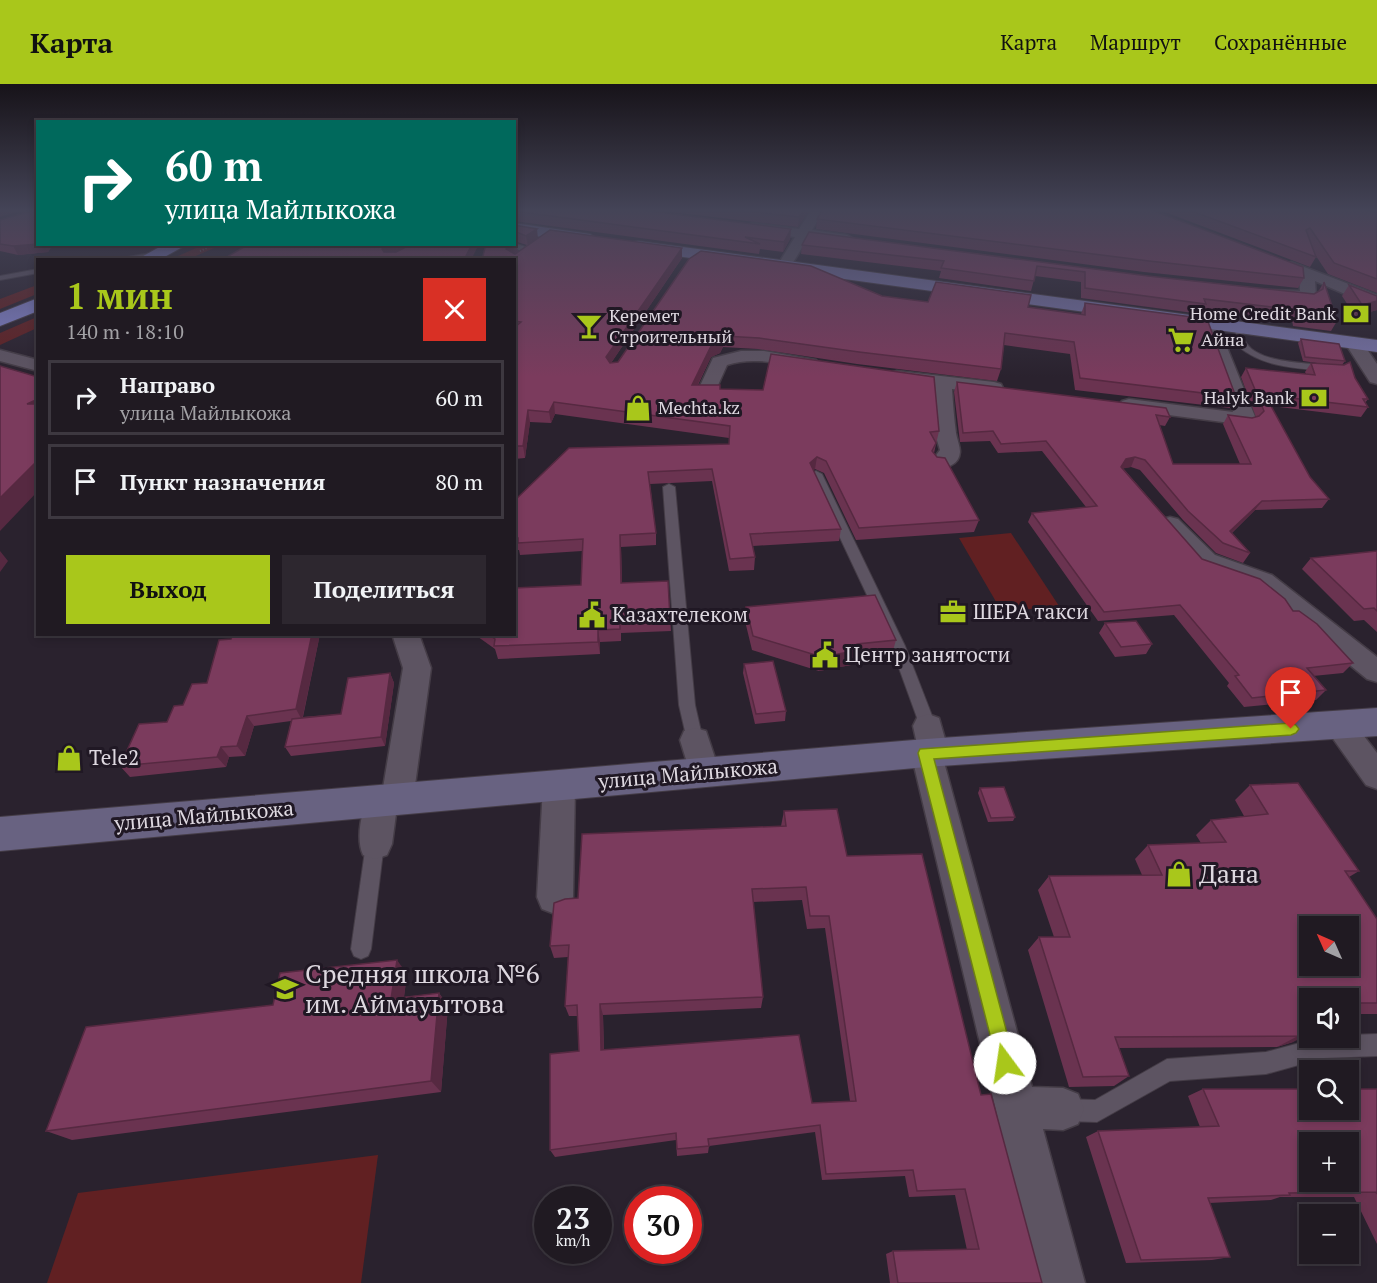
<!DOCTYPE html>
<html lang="ru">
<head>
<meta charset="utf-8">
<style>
  body { margin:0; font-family:"PT Serif",serif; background:#2d272f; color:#f1f3f6; height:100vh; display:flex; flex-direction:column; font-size:22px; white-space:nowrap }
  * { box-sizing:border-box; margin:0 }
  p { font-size:20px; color:#a2a1a5 }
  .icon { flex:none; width:33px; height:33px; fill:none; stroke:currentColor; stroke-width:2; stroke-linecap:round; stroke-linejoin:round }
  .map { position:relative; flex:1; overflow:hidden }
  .side { position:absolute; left:36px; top:174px; width:480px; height:378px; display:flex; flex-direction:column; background:#201a22; border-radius:0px; box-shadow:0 3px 9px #0003,0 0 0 2px #3d3840 }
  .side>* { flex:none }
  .hud { position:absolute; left:36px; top:36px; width:480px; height:126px; border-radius:0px; box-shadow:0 3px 9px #0003,0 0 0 2px #3d3840; background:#00695c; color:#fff; overflow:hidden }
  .needle { width:39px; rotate:315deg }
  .fabs { position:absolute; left:1299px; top:832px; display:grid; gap:12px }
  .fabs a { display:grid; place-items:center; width:60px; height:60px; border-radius:0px; background:#201a22; box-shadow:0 3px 9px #0003,0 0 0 2px #3d3840; font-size:30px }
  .speed { position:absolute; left:534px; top:1102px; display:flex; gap:12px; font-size:30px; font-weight:700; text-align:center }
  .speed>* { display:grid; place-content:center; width:78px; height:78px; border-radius:50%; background:#201a22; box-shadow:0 3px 9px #0003,0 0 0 2px #3d3840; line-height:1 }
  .speed small { font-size:15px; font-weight:400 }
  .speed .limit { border:9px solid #d22; background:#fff; color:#111 }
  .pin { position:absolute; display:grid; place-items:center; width:51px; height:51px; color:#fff; margin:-62px -26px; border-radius:50% 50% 50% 0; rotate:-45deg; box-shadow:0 0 6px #0007 }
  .pin .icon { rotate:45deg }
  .me { position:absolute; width:66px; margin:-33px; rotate:346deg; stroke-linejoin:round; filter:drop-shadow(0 0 4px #0008) }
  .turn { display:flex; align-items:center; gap:21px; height:126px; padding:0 30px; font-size:27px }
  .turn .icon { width:78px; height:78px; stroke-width:2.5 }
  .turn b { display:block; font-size:42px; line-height:51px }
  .round { display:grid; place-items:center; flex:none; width:63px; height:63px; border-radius:0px; background:#2d272f }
  .headline { display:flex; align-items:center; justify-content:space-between; height:102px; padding:0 30px }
  h1 { font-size:36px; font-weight:800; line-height:45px; color:#a9c71b }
  .primary-button { display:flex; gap:12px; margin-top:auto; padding:12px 30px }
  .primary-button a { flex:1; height:69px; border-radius:0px; background:#a9c71b; color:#111; font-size:24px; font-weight:800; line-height:69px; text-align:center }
  .primary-button a+a { background:#2d272f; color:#f1f3f6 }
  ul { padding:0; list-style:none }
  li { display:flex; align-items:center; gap:18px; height:75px; margin:0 12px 9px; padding:0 18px; border:3px solid #3d3840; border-radius:0px }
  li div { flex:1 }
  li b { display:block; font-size:22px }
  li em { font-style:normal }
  header { display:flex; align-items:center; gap:36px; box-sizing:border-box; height:84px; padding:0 30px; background:#a9c71b; color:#111 }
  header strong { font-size:28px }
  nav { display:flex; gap:33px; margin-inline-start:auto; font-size:21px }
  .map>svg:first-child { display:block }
  .green { fill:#612022 }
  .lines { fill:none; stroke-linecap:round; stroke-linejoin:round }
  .lane-casing { stroke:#443c46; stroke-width:2 }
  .street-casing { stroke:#443c46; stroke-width:3 }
  .secondary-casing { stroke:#443c46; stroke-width:2 }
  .primary-casing { stroke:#443c46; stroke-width:2 }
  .highway-casing { stroke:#443c46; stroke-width:2 }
  .path { stroke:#736c76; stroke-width:2; stroke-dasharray:1 2; stroke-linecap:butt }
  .lane { fill:#5d5462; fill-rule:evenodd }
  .street { fill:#5d5462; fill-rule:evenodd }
  .secondary { fill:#686281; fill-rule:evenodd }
  .primary { fill:#736fa0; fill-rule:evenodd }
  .highway { fill:#8181c9; fill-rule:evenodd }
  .wall { fill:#6a3350; fill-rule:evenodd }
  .shaded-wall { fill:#562941 }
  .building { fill:#7b3b5d; stroke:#562941; stroke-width:1.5; fill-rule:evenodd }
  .route { fill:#a9c71b; stroke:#6e8112; stroke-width:1.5 }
  .labels { text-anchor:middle; stroke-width:6; stroke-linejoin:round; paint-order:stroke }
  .far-poi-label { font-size:18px; fill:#ded8e0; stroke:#201824; text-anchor:start }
  .poi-label { font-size:21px; fill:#ded8e0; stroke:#201824; text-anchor:start }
  .street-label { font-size:21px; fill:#ded8e0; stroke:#201824 }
  .near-poi-label { font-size:26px; fill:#ded8e0; stroke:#201824; text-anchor:start }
</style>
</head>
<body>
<header>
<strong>Карта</strong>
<nav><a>Карта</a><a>Маршрут</a><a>Сохранённые</a></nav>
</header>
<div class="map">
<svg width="1377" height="1199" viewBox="0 0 1377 1199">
  <rect width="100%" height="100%" fill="#2a222e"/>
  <g class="green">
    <path d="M203,161H290L276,168L221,161L189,175L169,176Z"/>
    <path d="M37,201V210L0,225V215Z"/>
    <path d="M37,233V244L0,261V249Z"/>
    <path d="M1011,449L1059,522L1002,528L959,454Z"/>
    <path d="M378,1071L361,1199H47L78,1109Z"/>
  </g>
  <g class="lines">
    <g class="lane-casing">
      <g id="lane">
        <path d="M514,159L531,165L532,167L525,169L507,160Z"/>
        <path d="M156,168H159V172L134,176H111Z"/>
        <path d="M38,185V189L0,196V192Z"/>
        <path d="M1234,242H1240C1243,247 1243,256 1247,260C1260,279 1308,279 1329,281L1334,284L1329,287C1297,284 1265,284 1239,263Z"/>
        <path d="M816,387L822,390L905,562L936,642L934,646L928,648L922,646L920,642L891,562L810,390Z"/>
        <path d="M669,400L675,403L695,621L703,656L701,661L695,662L689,661L687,656L679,621L663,403Z"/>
        <path d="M375,752L381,754L384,760L371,865L368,872L361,875L354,872L351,865L366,760L369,754Z"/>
        <path d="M1377,950V972L1324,974L1266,990L1170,997L1097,1038L1064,1037L1056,1034L1053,1026L1056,1018L1064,1015L1095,1016L1167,975L1266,968L1318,954H1348V951Z"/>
      </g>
    </g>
    <g class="street-casing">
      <g id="street">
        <path d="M812,125H825L812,146L847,151L854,155L847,159L808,154L789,185H779L777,182L795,153L752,147L745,143L752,139L799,145Z"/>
        <path d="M1291,178L1375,210L1377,211V224L1315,197L1316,213L1314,216L1308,218L1267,212L1265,209L1267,206L1300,207L1299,191L1284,182Z"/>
        <path d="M1210,236L1218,241L1256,335L1253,339L1246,341L1122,325L1119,321L1122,317L1129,315L1233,328L1202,241Z"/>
        <path d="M1354,254L1360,255L1377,280V300L1370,298L1345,259L1348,255Z"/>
        <path d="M0,266L38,276V287L0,277Z"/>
        <path d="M741,267H764L816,276L819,280L816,284L810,285C783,280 753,272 727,281L715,308H701L699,304L713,274Z"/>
        <path d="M897,287L994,298L1001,300L1003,304L1001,308L994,310L952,305C953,320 954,334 956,349C957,355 960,362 960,368C959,382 945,385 934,383L931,378L940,366L936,353L933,303L890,297L888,293L890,289Z"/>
        <path d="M1170,433L1178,435L1215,471L1272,491L1377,573V598L1367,595L1254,503L1197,483L1158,440L1162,435Z"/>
        <path d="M392,550H419L431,584L413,716L408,726L396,730L392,760L387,771L375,775L363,771C355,753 362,725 371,707L383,704L403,584Z"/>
        <path d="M928,630L939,634L949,669L944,678L1032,1003L1063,1004L1078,1010L1084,1025L1078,1040L1063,1046L1043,1045L1085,1199H1037L911,669L917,660L913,642L917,634Z"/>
        <path d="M1339,630L1350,634L1377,669V705L1366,701L1324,642L1328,634Z"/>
        <path d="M695,644L706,647L720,689L715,698L704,702L693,698L680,656L684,647Z"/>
        <path d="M559,689L570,693L575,702L573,813L568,825L555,830L542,825L537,813L543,702L548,693Z"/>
      </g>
    </g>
    <g class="secondary-casing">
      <path id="secondary" d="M1377,624V652L926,683L0,767V733L926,655Z"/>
    </g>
    <g class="primary-casing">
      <g id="primary">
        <path d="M514,139L590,150L598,155L590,160L514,149Z"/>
        <path d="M638,157L1377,256V268L632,166L630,162L632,158Z"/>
      </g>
    </g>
    <g class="highway-casing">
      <g id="highway">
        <path d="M165,160H188L159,176H136Z"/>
        <path d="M38,214V227L0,242V229Z"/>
      </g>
    </g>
    <path class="path" d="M200,167L216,160"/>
    <use href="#lane" class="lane"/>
    <use href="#street" class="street"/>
    <use href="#secondary" class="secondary"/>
    <use href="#primary" class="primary"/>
    <use href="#highway" class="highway"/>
  </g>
  <g class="wall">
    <path d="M514,125L791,145L790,155L783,168L760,165L759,170L514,137Z"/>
    <path d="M646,125H810L798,143Z"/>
    <path d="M1157,125H1362L1377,129V209L1328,190L1314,169L1316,173L1310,183Z"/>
    <path d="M1366,125H1377V128Z"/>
    <path d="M817,135L1304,194L1298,204L1144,188L816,145Z"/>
    <path d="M0,136L38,160H53L48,168L18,171L0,167Z"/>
    <path d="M514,141L538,154L682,164V174L611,279L618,278L882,212L928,218L1028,223L1081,230L1085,219L1236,313L1230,324L1075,306L1070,270L1004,261L1001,285L997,297L857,280L758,265L723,263L720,269L711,273L698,301L939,347L934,369L979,436L974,448L856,456L824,389L815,385L813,386L841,445L839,457L753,462L755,473L754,486L729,487L712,397L650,400L656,449V461L621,463L622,499L670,534L671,547L621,549V557L600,558V570L498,575L495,565L474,550H514L581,501L582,467L520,471L519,466H514V417L729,360V354L555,330L551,339L530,338L525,374L514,375V176L516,158L518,168L527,161L514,157Z"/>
    <path d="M63,160H89L81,164Z"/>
    <path d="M106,160H124L119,163Z"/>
    <path d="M802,161L1148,192L1314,210L1318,208L1324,198L1337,237L1331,247L1293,242L1292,236L1203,225L1201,230L1081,214V198L1035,192L1031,207L939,194L941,187L801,170Z"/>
    <path d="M1349,201L1377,212V226L1355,232L1342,212Z"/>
    <path d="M1301,255L1345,277L1342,281L1355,294L1368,315L1365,319L1368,323L1361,333L1271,322L1310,393L1329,415L1322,424L1255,426L1232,449L1250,469L1243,479L1216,469L1183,436L1140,386L1131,383L1123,384L1202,475L1293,527L1353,579L1343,589L1313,592L1326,606L1316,616L1244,623L1227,602L1229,599L1174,531L1098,537L1028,438L1032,429L1086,423L1042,367L998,369L990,357L960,358L954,308L957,298L1170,333L1165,342L1159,341L1173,380H1240L1223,340L1228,331L1252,334L1256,333L1241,293L1246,284L1306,290L1305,288L1311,279L1324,280L1303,277L1298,259Z"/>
    <path d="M1377,467V548L1364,536L1354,537L1302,485L1311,474Z"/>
    <path d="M746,523L896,556L892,570L853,574L851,581L819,587L752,566L745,537Z"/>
    <path d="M1105,539L1152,560L1146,570L1115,573L1099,549Z"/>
    <path d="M233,550H320L303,633L341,630L390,589L394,599L385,662L291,672L285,663L291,637L254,642L245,672L229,673L226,683L130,693L120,682L207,599L231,555Z"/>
    <path d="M744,580L786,627L785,637L755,640L743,589Z"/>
    <path d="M1250,701L1359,787L1349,793L1377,835V930H1348V915H1310V932L1306,933L1310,939L1293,958L1277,963L1119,964L1129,992L1114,1002L1069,1003L1028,866L1039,853H1054L1038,806L1049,792L1142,791L1135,775L1148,761L1201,759L1196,751L1211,736L1244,732L1235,716Z"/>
    <path d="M980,704L1015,733L1013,737L988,738L978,709Z"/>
    <path d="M784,727L847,772L981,1011L1042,1199H890L886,1170L893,1167L967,1166L955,1111L909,1113L905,1092L822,1096L815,1048L709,1062L708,1069L677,1072L676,1056L555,1073L550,1066L579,967L577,932H569L565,922L568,873L554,874L550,862L578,814L781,742ZM802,816L807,845L825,844L850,1017L812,1019L604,966L603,931L761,924L763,913L753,818Z"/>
    <path d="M407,890L404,913L439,909L448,922L441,1008L72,1056L46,1047L273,921Z"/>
    <path d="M1203,1005H1377V1160L1354,1113H1280L1271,1116L1209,1119L1230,1173L1212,1176L1126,1179L1086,1053L1098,1047L1200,1043L1188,1012Z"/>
  </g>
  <g class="shaded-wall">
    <path d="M0,125H26L0,133Z"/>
    <path d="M804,125H810L798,143L799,133Z"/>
    <path d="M537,145L538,155L528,162L526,152Z"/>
    <path d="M791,145L790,155L783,168L784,158Z"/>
    <path d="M516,158L518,168L508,176L506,165L513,160H514Z"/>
    <path d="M38,160H53L48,168L18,171L13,162Z"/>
    <path d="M79,160H89L81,164Z"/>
    <path d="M392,160H415L385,175L382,165Z"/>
    <path d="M472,160H479L471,176H464Z"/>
    <path d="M682,164V174L607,285L606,273Z"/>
    <path d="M1377,217V226L1355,232L1362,221Z"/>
    <path d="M724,252L723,263L720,269L711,273L692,312V301L711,262Z"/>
    <path d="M38,315V336L27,320Z"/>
    <path d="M554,318L555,330L551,339L549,328Z"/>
    <path d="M528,326L530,338L525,374L523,362Z"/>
    <path d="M817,373L815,385L808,391L810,379Z"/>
    <path d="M1135,373L1131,383L1121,385V383L1126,375Z"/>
    <path d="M38,376V407L0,447V414Z"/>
    <path d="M1262,417L1255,426L1223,457L1230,447Z"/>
    <path d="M620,451L621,463L622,511L621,499Z"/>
    <path d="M0,467L8,477L0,488Z"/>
    <path d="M598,546L600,558V570L598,558Z"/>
    <path d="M312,550H320L302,636L296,625Z"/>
    <path d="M857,560L851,581L819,587L822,573Z"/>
    <path d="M390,589L394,599L385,662L381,653Z"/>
    <path d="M247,632L254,642L245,672L237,662Z"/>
    <path d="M221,663L229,673L226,683L217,673Z"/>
    <path d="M397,876L407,890L402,927L391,915Z"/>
    <path d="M439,909L448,922L441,1008L431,997Z"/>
    <path d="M600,920L603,931L604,976L601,966Z"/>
    <path d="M1310,949V950L1293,958L1277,963L1298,952Z"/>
  </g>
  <g class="building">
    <path d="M34,125H38V160L13,162L0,160V136L34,126Z"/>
    <path d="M514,125H634L791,145L784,158L745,153L760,160L514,127Z"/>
    <path d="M728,125H804L799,133Z"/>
    <path d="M823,125H1149L1303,183L1304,194L1149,177L817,135Z"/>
    <path d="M1186,125H1362L1377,129V195L1334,179L1310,144L1306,146L1316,173Z"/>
    <path d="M514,141L537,145L526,152L514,147Z"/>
    <path d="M550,146L682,164L606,273L610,279L618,278L689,175L701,167L811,182L882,212L928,218L936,198L1031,211L1028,223L1085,231V219L1207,235L1236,313L1080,294L1074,258L1005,249L1001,285L859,268L759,254L724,252L720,258L711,262L692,301H720V305L763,306L771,270L934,293L939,347L930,348L936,359L932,367L937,373L945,374L979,436L859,444L826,377L817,373L810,379L841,445L750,450L755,473L730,475L712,385L648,388L656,449L620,451L621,499L668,497L670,534L620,537V545L598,546V558L494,562L495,555L488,550H514V504L581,501L583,455L518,459V454H514V417L569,364L729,360L730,342L554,318L549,328L528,326L523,362H514V244L521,238L514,237V176H482L486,160H513L506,165L515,170Z"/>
    <path d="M809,148L1148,192L1314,210L1323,205L1324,198L1337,237L1299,232L1298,226L1204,215L1206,220L1085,204V188L1037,182L1034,197L941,184L944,177L802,161Z"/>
    <path d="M249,160H263L275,162L278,160H392L382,165L384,168H396L412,160H472L464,176H222Z"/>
    <path d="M1349,201L1377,212V217L1362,221Z"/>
    <path d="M1301,255L1339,260L1345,277L1305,273Z"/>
    <path d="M1350,278L1355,294L1368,315H1363L1368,323L1265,311L1310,393L1329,415L1262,417L1230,447L1250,469L1223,459L1188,427L1145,376L1135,373L1126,375L1121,383L1202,475L1260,495L1285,515L1293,527H1299L1317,540L1353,579L1307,584L1326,606L1252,614L1235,592L1239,591L1180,521L1104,528L1032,429L1097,422L1046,357L1001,360L993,347L963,349L957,298L1166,324L1170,333L1156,331L1173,380H1251L1228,331L1252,334L1259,332L1264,327L1246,284L1315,291L1311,279L1344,281Z"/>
    <path d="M0,282L38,293V315L27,320H38V376L0,414Z"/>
    <path d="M1377,467V527L1374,524L1364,525L1311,474Z"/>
    <path d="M875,511L896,556L857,560L854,567L822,573L753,552L746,523Z"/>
    <path d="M1136,537L1152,560L1121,563L1105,539Z"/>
    <path d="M233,550H312L296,625L247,632L237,662L221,663L217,673L120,682L139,640L167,638L174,622L183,621L192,600L207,599L219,556L231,555Z"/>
    <path d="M773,577L786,627L756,630L744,580Z"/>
    <path d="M390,589L381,653L285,663L292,635L341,630L348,594Z"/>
    <path d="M1298,699L1359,787H1345L1377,835V919H1348V915H1310V921H1301L1310,939V949L1298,952L1115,953L1129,992L1083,993L1039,853H1070L1049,792L1162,791L1148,761L1226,758L1211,736L1268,730L1250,701ZM1310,843H1348V882H1310Z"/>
    <path d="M1004,703L1015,733L991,734L980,704Z"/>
    <path d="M837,725L847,772L922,770L981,1011L991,1010L1042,1199H898L893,1167L979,1165L965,1105L917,1107L913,1086L826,1090L820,1041L708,1055L709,1062L677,1065L676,1049L550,1066V970L579,967L577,921L565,922L569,861L550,862L554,819L565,815L578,814L582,750L786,742L784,727ZM806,803L810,832H829L856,1017L812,1019L799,951L601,966L600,920L763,913L752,805Z"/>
    <path d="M397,876L391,915L439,909L431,997L46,1047L86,943L273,921L280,889Z"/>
    <path d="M1203,1005H1310V1026H1348V1005H1377V1110L1376,1108L1289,1109L1290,1111L1208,1114L1230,1173L1141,1176L1098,1047L1219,1042ZM1310,1059H1348V1098H1310Z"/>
  </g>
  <linearGradient id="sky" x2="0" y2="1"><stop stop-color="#171319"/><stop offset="0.43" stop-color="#444457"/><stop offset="1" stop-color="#444457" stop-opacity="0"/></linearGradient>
  <rect width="1377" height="293" fill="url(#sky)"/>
  <path class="route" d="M1291,639L1296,641L1299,645L1296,649L1291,651L934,675L1015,979L1012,986L1005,989L999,986L918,669L920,665Z"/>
  <defs>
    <g id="bank-bare" transform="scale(2.07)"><path d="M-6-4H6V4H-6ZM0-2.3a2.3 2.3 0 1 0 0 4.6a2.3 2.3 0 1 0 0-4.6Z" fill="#a9c71b" stroke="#201824" stroke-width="2.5" paint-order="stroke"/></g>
    <g id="bar-bare" transform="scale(2.07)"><path d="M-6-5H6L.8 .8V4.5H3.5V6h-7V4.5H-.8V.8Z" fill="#a9c71b" stroke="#201824" stroke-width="2.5" paint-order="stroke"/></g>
    <g id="supermarket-bare" transform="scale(2.07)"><path d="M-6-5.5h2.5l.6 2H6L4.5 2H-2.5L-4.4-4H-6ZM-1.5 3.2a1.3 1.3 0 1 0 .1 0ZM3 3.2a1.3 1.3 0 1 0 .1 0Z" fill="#a9c71b" stroke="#201824" stroke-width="2.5" paint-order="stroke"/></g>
    <g id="shop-bare" transform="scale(2.07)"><path d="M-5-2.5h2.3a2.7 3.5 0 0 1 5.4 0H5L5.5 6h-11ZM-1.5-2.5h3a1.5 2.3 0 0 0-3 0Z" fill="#a9c71b" stroke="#201824" stroke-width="2.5" paint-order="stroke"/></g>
    <g id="office-bare" transform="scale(2.07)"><path d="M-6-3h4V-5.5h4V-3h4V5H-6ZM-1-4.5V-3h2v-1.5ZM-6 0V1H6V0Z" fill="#a9c71b" stroke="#201824" stroke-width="2.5" paint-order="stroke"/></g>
    <g id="civic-bare" transform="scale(2.07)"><path d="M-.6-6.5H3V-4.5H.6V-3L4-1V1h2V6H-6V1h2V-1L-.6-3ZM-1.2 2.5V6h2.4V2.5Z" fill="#a9c71b" stroke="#201824" stroke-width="2.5" paint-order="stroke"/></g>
    <g id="school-bare" transform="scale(2.07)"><path d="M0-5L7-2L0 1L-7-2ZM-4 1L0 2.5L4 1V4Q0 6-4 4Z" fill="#a9c71b" stroke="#201824" stroke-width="2.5" paint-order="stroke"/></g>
  </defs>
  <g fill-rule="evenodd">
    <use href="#bank-bare" x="1356" y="230"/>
    <use href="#bar-bare" x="589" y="242"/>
    <use href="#supermarket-bare" x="1181" y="256"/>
    <use href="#bank-bare" x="1314" y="314"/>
    <use href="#shop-bare" x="638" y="324"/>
    <use href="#office-bare" x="953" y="528"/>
    <use href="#civic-bare" x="592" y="531"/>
    <use href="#civic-bare" x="825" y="571"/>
    <use href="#shop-bare" x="69" y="674"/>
    <use href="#shop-bare" x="1179" y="790"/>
    <use href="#school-bare" x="285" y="905"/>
  </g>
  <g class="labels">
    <g class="far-poi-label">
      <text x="1336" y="236" text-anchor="end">Home Credit Bank</text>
      <text x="609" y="238">Керемет<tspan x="609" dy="21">Строительный</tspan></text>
      <text x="1201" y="262">Айна</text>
      <text x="1294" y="320" text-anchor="end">Halyk Bank</text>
      <text x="658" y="330">Mechta.kz</text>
    </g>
    <g class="poi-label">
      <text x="973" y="535">ШЕРА такси</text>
      <text x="612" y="538">Казахтелеком</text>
      <text x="845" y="578">Центр занятости</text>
      <text x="89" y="681">Tele2</text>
    </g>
    <g class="street-label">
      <text transform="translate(688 690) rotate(-5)" y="7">улица Майлыкожа</text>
      <text transform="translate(204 732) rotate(-5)" y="7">улица Майлыкожа</text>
    </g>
    <g class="near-poi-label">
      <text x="1199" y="799">Дана</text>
      <text x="305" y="899">Средняя школа №6<tspan x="305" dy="30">им. Аймауытова</tspan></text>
    </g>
  </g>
</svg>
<div class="fabs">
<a><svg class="needle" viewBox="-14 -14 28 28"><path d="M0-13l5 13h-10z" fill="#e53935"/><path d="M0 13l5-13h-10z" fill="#a2a1a5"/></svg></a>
<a><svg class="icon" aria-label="sound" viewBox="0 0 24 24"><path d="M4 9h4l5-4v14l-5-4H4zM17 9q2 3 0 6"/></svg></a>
<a><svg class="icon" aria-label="search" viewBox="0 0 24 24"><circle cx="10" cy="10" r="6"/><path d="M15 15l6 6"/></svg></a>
<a>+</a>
<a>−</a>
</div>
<div class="speed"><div>23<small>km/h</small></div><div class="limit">30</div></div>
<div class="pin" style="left:1291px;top:645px;background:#d93025"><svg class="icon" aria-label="arrive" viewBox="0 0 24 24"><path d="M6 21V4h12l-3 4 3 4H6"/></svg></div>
<svg class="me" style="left:1005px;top:979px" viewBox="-20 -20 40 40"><circle r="19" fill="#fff"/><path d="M0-13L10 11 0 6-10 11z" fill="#a9c71b"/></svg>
<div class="hud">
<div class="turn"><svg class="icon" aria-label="right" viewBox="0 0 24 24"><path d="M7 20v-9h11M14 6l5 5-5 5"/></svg><div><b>60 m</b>улица Майлыкожа</div></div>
</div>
<section class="side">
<div class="headline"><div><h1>1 мин</h1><p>140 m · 18:10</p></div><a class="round" style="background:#d93025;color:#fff"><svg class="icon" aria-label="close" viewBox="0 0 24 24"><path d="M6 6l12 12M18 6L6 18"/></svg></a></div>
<ul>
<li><svg class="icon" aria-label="right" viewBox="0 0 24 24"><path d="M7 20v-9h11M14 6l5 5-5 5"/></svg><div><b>Направо</b><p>улица Майлыкожа</p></div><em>60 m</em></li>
<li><svg class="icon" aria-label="arrive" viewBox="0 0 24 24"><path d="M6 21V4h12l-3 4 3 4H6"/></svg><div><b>Пункт назначения</b></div><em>80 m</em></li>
</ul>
<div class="primary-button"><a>Выход</a><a>Поделиться</a></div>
</section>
</div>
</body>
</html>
